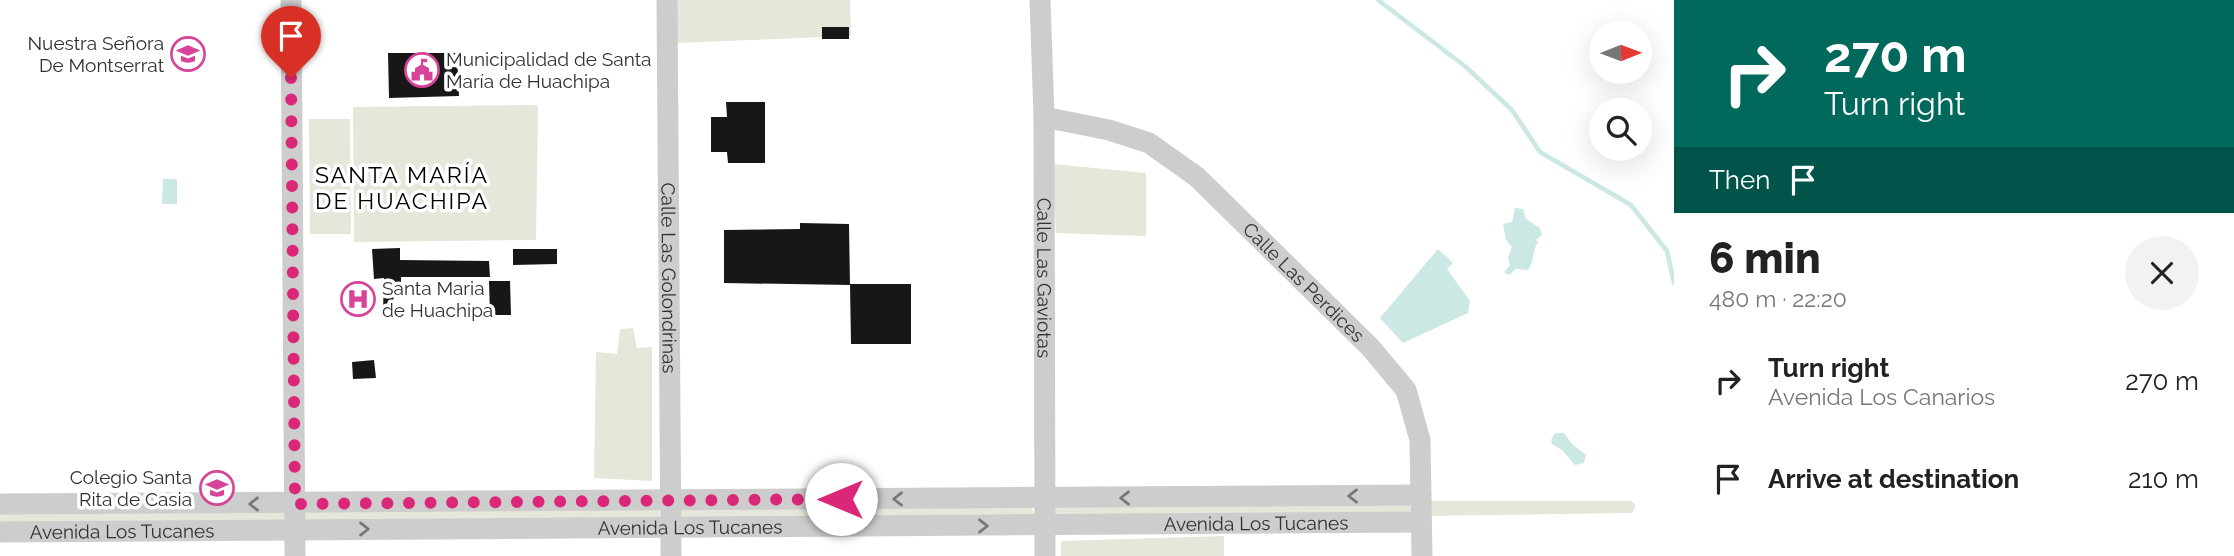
<!DOCTYPE html>
<html lang="en">
<head>
<meta charset="utf-8">
<style>
  body { margin:0; font-family:Raleway,sans-serif; background:#f2f2f2; color:#222; height:100vh; display:flex; flex-direction:column; font-size:26px; white-space:nowrap }
  * { box-sizing:border-box; margin:0 }
  p { font-size:23px; color:#767676 }
  .icon { flex:none; width:38px; height:38px; fill:none; stroke:currentColor; stroke-width:2; stroke-linecap:round; stroke-linejoin:round }
  .map { position:relative; flex:1; overflow:hidden }
  .side { display:flex; flex-direction:column; background:#fff; width:560px }
  .side>* { flex:none }
  .banner { background:#00695c; color:#fff; overflow:hidden }
  .needle { width:46px; rotate:89deg }
  .buttons { position:absolute; left:1589px; top:21px; display:grid; gap:14px }
  .buttons a { display:grid; place-items:center; width:63px; height:63px; border-radius:50%; background:#fff; box-shadow:0 7px 28px #0002; font-size:35px }
  .pin { position:absolute; display:grid; place-items:center; width:60px; height:60px; color:#fff; margin:-72px -30px; border-radius:50% 50% 50% 0; rotate:-45deg; box-shadow:0 0 7px #0007 }
  .pin .icon { rotate:45deg }
  .me { position:absolute; width:77px; margin:-38px; rotate:270deg; stroke-linejoin:round; filter:drop-shadow(0 0 5px #0008) }
  .turn { display:flex; align-items:center; gap:24px; height:147px; padding:0 35px; font-size:32px }
  .turn .icon { width:91px; height:91px; stroke-width:2.5 }
  .turn b { display:block; font-size:49px; line-height:60px }
  .then { display:flex; align-items:center; height:66px; padding:0 35px; background:#0003; gap:14px; font-size:26px }
  .round { display:grid; place-items:center; flex:none; width:74px; height:74px; border-radius:37px; background:#f2f2f2 }
  .head { display:flex; align-items:center; justify-content:space-between; height:119px; padding:0 35px }
  h1 { font-size:42px; font-weight:800; line-height:52px }
  ul { padding:0; list-style:none }
  li { display:flex; align-items:center; gap:21px; height:98px; padding:0 35px }
  li div { flex:1 }
  li b { display:block; font-size:26px }
  li em { font-style:normal }
  main { display:flex; flex:1; min-height:0 }
  .map>svg:first-child { display:block }
  .green { fill:#e7e6da }
  .water { fill:#cbe8e4 }
  .lines { fill:none; stroke-linecap:round; stroke-linejoin:round }
  .stream { stroke:#cbe8e4; stroke-width:4.5 }
  .building { fill:#171717 }
  .minor { stroke:#cdcdcd; stroke-width:21 }
  .oneway { stroke:#777 }
  .route { stroke:#db2777; stroke-width:12; stroke-dasharray:0 21.6 }
  .labels { text-anchor:middle; stroke-width:7; stroke-linejoin:round; paint-order:stroke }
  .poi-label { font-size:19px; fill:#303030; stroke:#fff; text-anchor:end }
  .street-label { font-size:19px; fill:#303030; stroke:#fff }
  .quarter-label { font-size:23px; letter-spacing:2px; fill:#000; stroke:#fff }
</style>
</head>
<body>
<main>
<div class="map">
<svg width="1674" height="556" viewBox="0 0 1674 556">
  <rect width="100%" height="100%" fill="#fff"/>
  <g class="green">
    <path d="M674,0H850L851,36L677,43Z"/>
    <path d="M538,105L536,240L354,242L353,107Z"/>
    <path d="M309,119H350L351,234H310Z"/>
    <path d="M1053,164L1146,173V236L1056,233Z"/>
    <path d="M633,328L637,348L652,347V481L594,478L596,352L617,354L620,329Z"/>
    <path d="M1428,501H1631L1635,504L1634,510L1631,513L1428,516Z"/>
    <path d="M1410,504L1411,510L1409,514L1052,519L1051,507Z"/>
    <path d="M1031,506L1035,515L679,521L677,508Z"/>
    <path d="M659,509L660,520L301,524L302,512Z"/>
    <path d="M0,512H285V523L0,525Z"/>
    <path d="M1224,536V556H1061V541Z"/>
  </g>
  <g class="water">
    <path d="M163,179H177V204H162Z"/>
    <path d="M1515,208L1523,209L1526,219L1540,228L1542,235L1536,240L1538,242C1532,251 1535,260 1528,270L1516,269L1509,275L1504,272L1510,265L1508,258L1512,247L1506,240L1503,224L1512,222Z"/>
    <path d="M1438,249L1453,263L1447,269L1470,301L1468,313L1403,343L1380,318Z"/>
    <path d="M1555,433H1564L1572,444L1586,455L1584,463L1575,465L1563,451L1552,444L1551,440Z"/>
  </g>
  <g class="lines">
    <path class="stream" d="M1378,0L1466,67L1512,110L1540,152L1631,205L1667,251L1674,283"/>
  </g>
  <g class="building">
    <rect x="822" y="27" width="27" height="12"/>
    <path d="M388,53H457L459,96L389,98Z"/>
    <path d="M726,102H765V163H728L727,152H711V117H727Z"/>
    <path d="M800,223L849,224L850,285L724,283V230L800,229Z"/>
    <path d="M400,248V260L489,261L490,277H401V287H394L393,312L383,311L384,278L374,279L372,249Z"/>
    <path d="M513,249H557V264L513,265Z"/>
    <path d="M489,281H510L511,315H490Z"/>
    <path d="M850,284H911V344H851Z"/>
    <path d="M374,360L376,378L353,379L352,362Z"/>
  </g>
  <g class="lines">
    <g class="minor">
      <path d="M291,0L295,556"/>
      <path id="s1" d="M667,0L671,556"/>
      <path id="s2" d="M1040,0L1044,117L1045,556"/>
      <path id="s3" d="M1044,117L1109,130L1149,143L1197,177L1370,347L1406,390L1420,440L1422,556"/>
      <path d="M0,504L1421,495"/>
      <path id="s4" d="M0,532L1421,522"/>
    </g>
  </g>
  <defs><path id="oneway-chevron" d="M-2-3.5L2.5 0L-2 3.5" fill="none" stroke-width="1.6" stroke-linecap="round" stroke-linejoin="round" transform="scale(1.75)"/></defs>
  <g class="oneway">
    <use href="#oneway-chevron" transform="translate(1353 496) rotate(180)"/>
    <use href="#oneway-chevron" transform="translate(1125 498) rotate(180)"/>
    <use href="#oneway-chevron" transform="translate(898 499) rotate(180)"/>
    <use href="#oneway-chevron" transform="translate(254 504) rotate(180)"/>
    <use href="#oneway-chevron" transform="translate(983 526)"/>
    <use href="#oneway-chevron" transform="translate(364 529)"/>
  </g>
  <g class="lines">
    <path class="route" d="M291,78L295,504L841,499"/>
  </g>
  <defs>
    <g id="school-ring" transform="scale(1.75)"><circle r="9.5" fill="#fff" stroke="#d64398" stroke-width="1.5"/><path d="M0-5L7-2L0 1L-7-2ZM-4 1L0 2.5L4 1V4Q0 6-4 4Z" fill="#d64398"/></g>
    <g id="civic-ring" transform="scale(1.75)"><circle r="9.5" fill="#fff" stroke="#d64398" stroke-width="1.5"/><path d="M-.6-6.5H3V-4.5H.6V-3L4-1V1h2V6H-6V1h2V-1L-.6-3ZM-1.2 2.5V6h2.4V2.5Z" fill="#d64398"/></g>
    <g id="hospital-ring" transform="scale(1.75)"><circle r="9.5" fill="#fff" stroke="#d64398" stroke-width="1.5"/><path d="M-5-5h3v3.5h4V-5h3V5h-3V1.5h-4V5h-3Z" fill="#d64398"/></g>
    <g id="university-ring" transform="scale(1.75)"><circle r="9.5" fill="#fff" stroke="#d64398" stroke-width="1.5"/><path d="M0-5L7-2L0 1L-7-2ZM-4 1L0 2.5L4 1V4Q0 6-4 4Z" fill="#d64398"/></g>
  </defs>
  <g fill-rule="evenodd">
    <use href="#school-ring" x="188" y="54"/>
    <use href="#civic-ring" x="422" y="70"/>
    <use href="#hospital-ring" x="358" y="299"/>
    <use href="#university-ring" x="217" y="488"/>
  </g>
  <g class="labels">
    <g class="poi-label">
      <text x="164" y="50">Nuestra Señora<tspan x="164" dy="22">De Montserrat</tspan></text>
      <text x="446" y="66" text-anchor="start">Municipalidad de Santa<tspan x="446" dy="22">María de Huachipa</tspan></text>
      <text x="382" y="295" text-anchor="start">Santa Maria<tspan x="382" dy="22">de Huachipa</tspan></text>
      <text x="192" y="484">Colegio Santa<tspan x="192" dy="22">Rita de Casia</tspan></text>
    </g>
    <g class="street-label">
      <text dy="7" stroke="none"><textPath href="#s1" startOffset="278">Calle Las Golondrinas</textPath></text>
      <text dy="7" stroke="none"><textPath href="#s2" startOffset="278">Calle Las Gaviotas</textPath></text>
      <text dy="7" stroke="none"><textPath href="#s3" startOffset="317">Calle Las Perdices</textPath></text>
      <text dy="7" stroke="none"><textPath href="#s4" startOffset="1256">Avenida Los Tucanes</textPath></text>
      <text dy="7" stroke="none"><textPath href="#s4" startOffset="690">Avenida Los Tucanes</textPath></text>
      <text dy="7" stroke="none"><textPath href="#s4" startOffset="122">Avenida Los Tucanes</textPath></text>
    </g>
    <g class="quarter-label">
      <text x="402" y="183">SANTA MARÍA<tspan x="402" dy="26">DE HUACHIPA</tspan></text>
    </g>
  </g>
</svg>
<div class="buttons">
<a><svg class="needle" viewBox="-14 -14 28 28"><path d="M0-13l5 13h-10z" fill="#e53935"/><path d="M0 13l5-13h-10z" fill="#767676"/></svg></a>
<a><svg class="icon" aria-label="search" viewBox="0 0 24 24"><circle cx="10" cy="10" r="6"/><path d="M15 15l6 6"/></svg></a>
</div>
<div class="pin" style="left:291px;top:78px;background:#d93025"><svg class="icon" aria-label="arrive" viewBox="0 0 24 24"><path d="M6 21V4h12l-3 4 3 4H6"/></svg></div>
<svg class="me" style="left:841px;top:499px" viewBox="-20 -20 40 40"><circle r="19" fill="#fff"/><path d="M0-13L10 11 0 6-10 11z" fill="#db2777"/></svg>
</div>
<section class="side">
<div class="banner">
<div class="turn"><svg class="icon" aria-label="right" viewBox="0 0 24 24"><path d="M7 20v-9h11M14 6l5 5-5 5"/></svg><div><b>270 m</b>Turn right</div></div>
<div class="then">Then<svg class="icon" aria-label="arrive" viewBox="0 0 24 24"><path d="M6 21V4h12l-3 4 3 4H6"/></svg></div>
</div>
<div class="head"><div><h1>6 min</h1><p>480 m · 22:20</p></div><a class="round"><svg class="icon" aria-label="close" viewBox="0 0 24 24"><path d="M6 6l12 12M18 6L6 18"/></svg></a></div>
<ul>
<li><svg class="icon" aria-label="right" viewBox="0 0 24 24"><path d="M7 20v-9h11M14 6l5 5-5 5"/></svg><div><b>Turn right</b><p>Avenida Los Canarios</p></div><em>270 m</em></li>
<li><svg class="icon" aria-label="arrive" viewBox="0 0 24 24"><path d="M6 21V4h12l-3 4 3 4H6"/></svg><div><b>Arrive at destination</b></div><em>210 m</em></li>
</ul>
</section>
</main>
</body>
</html>
